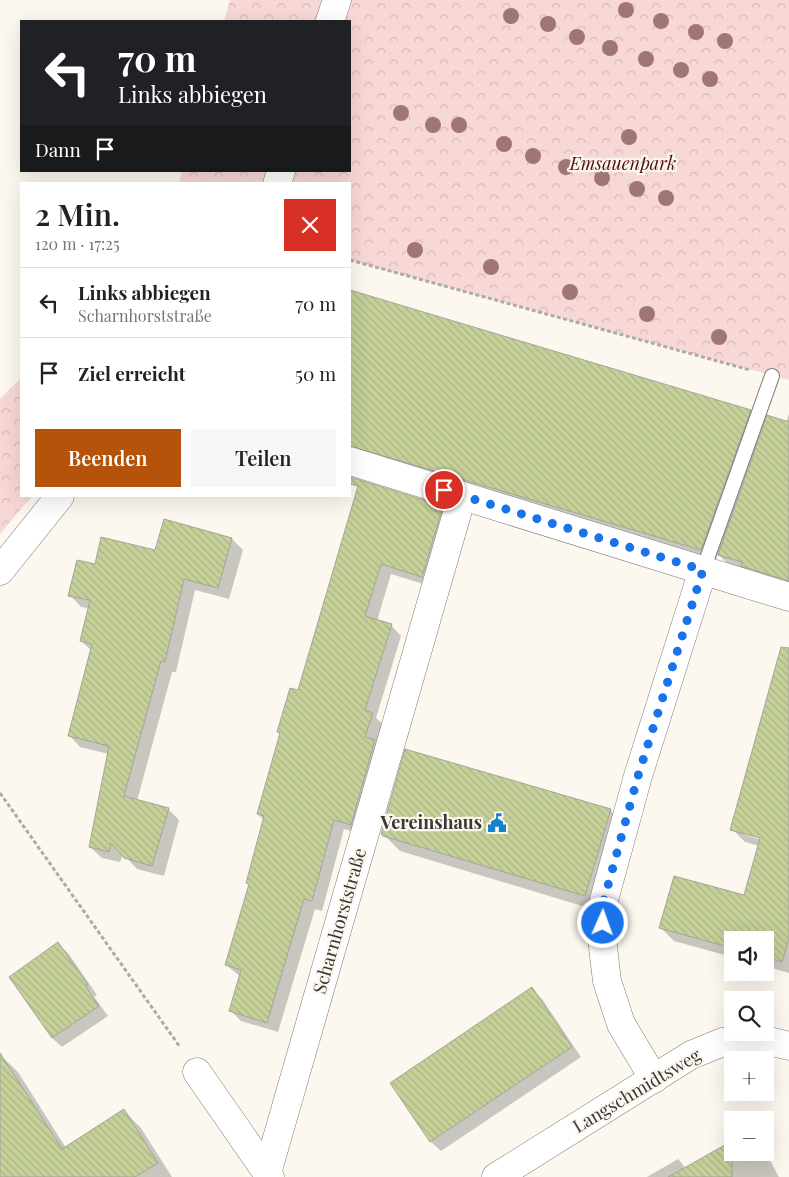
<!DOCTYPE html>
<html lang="de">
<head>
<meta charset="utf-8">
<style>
  body { margin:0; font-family:"Playfair Display",serif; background:#f6f6f6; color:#222; height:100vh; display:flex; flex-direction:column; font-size:19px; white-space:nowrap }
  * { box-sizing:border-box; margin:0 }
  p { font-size:16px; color:#767676 }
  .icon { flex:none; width:28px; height:28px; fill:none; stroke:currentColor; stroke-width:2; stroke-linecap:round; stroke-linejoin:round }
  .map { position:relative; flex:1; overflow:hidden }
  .panel { position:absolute; left:20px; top:182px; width:331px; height:315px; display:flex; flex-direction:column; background:#fff; border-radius:0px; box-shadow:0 5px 20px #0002 }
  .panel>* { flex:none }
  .top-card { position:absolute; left:20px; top:20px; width:331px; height:152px; border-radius:0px; box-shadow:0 5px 20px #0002; background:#202124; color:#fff; overflow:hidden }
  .fabs { position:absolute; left:724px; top:931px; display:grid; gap:10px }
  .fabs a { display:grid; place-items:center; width:50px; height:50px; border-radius:0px; background:#fff; box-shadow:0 5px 20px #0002; font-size:25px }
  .pin { position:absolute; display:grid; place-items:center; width:42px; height:42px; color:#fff; margin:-21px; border:2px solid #fff; border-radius:50%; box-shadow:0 1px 5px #0007 }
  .me { position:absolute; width:55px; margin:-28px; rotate:2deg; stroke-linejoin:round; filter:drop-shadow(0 0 4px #0008) }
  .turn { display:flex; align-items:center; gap:18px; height:105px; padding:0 15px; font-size:22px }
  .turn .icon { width:65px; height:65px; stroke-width:2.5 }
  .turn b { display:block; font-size:35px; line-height:42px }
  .then { display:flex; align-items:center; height:48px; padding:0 15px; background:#0003; gap:10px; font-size:19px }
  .round { display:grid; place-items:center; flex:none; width:52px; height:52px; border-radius:0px; background:#f6f6f6 }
  .head { display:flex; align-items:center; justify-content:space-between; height:85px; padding:0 15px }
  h1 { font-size:30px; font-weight:600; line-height:38px }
  .button { display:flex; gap:10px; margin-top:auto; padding:10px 15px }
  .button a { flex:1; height:58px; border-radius:0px; background:#b45309; color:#fff; font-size:20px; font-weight:600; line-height:58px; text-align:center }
  .button a+a { background:#f6f6f6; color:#222 }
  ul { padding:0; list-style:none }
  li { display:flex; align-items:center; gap:15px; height:70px; padding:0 15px; border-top:1px solid #e0e0e0 }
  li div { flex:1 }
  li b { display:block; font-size:19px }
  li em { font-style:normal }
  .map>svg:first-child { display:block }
  .forest { fill:url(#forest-crowns) }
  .shadow { fill:#0003; fill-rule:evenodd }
  .building { fill:url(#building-back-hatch); stroke:#a3a59d }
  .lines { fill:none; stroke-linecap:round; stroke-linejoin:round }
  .service-casing { stroke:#807c75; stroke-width:16 }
  .minor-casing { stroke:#807c75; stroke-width:29 }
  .tertiary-casing { stroke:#807c75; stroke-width:29 }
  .path { stroke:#aeaba5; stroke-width:3; stroke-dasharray:4 2.5; stroke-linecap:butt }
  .service { stroke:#fff; stroke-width:14 }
  .minor { stroke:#fff; stroke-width:28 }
  .tertiary { stroke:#fff; stroke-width:28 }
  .tree { fill:#a07575 }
  .route { stroke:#1a73e8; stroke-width:9; stroke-dasharray:0 16.2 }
  .labels { text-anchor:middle; stroke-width:4.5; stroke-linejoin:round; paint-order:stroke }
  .park-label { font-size:18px; font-style:italic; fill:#550a12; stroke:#fcf8ef }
  .poi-label { font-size:18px; font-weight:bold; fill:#393734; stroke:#fcf8ef; text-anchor:end }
  .street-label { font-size:18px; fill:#393734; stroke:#fcf8ef }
</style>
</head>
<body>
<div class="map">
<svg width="789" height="1177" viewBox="0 0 789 1177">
  <defs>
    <pattern id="forest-crowns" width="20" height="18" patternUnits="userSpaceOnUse" patternTransform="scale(1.25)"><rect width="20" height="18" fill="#f8d8d6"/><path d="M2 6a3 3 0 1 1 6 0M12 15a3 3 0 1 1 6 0" fill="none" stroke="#d5bab8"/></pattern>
    <pattern id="building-back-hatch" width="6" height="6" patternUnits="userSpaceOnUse" patternTransform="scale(1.25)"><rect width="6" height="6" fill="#c5d199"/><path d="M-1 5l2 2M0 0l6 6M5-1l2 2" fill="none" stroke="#aab484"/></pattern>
  </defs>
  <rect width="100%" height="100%" fill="#fcf8ef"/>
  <g class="forest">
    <path d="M230,0H789V380L350,260V184H179L182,171H350V21H224Z"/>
    <path d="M21,378V496H32L0,534V399Z"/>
  </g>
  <g class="shadow">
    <path d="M350,291L750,411L765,426L786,422L789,414V589L733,569L718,554L715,563L350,454Z"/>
    <path d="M361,482L442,507L453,518L433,587L391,574L377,621L391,625L401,636L376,718L383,724L361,834L344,829L322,911L315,909L278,1032L241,1021L231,1011L241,977L226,965L250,885L247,882L264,820L258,814L281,735L278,732L299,692Z"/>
    <path d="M232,539L243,550L229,599L195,590L176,672H172L137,801L168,809L179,820L164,876L137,869L123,854L120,862L102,858L90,847L109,754L80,747L69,735L92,651L81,641L89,608L81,607L70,595L96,566Z"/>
    <path d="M789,659V973L765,966V940H732V957L674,941L661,928L745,897L759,846L745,842L732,829ZM745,832L766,838V841L745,835Z"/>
    <path d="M610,810L627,828L602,912L400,851L382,833Z"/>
    <path d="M58,944L68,953L97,995L94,997L108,1016L62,1047L52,1038Z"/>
    <path d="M532,989L542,999L581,1057L441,1151L431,1142L392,1083Z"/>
    <path d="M0,1055L18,1072L66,1148L123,1110L141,1128L172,1177H0Z"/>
    <path d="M732,1142V1152L765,1151L779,1177H730L716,1152Z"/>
    <path d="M678,1159L693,1177H647Z"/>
  </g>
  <g class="building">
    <path d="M350,290L751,410L701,550L350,446Z"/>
    <path d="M767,415L789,422V581L741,566L742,562L718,555Z"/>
    <path d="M350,477L443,506L422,577L381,564L365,616L392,624L365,710L373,713L365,737L375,740L351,825L334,820L312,901L304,899L267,1023L229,1011L241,970L225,965L249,884L246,883L264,816L257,814L280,733L277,732L290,688L298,690L358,486L350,484Z"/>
    <path d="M164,519L232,538L218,588L184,579L165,662L161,661L124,796L169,808L152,866L124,858L111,843L109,852L89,847L109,746L68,736L92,644L80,641L90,600L68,596L77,560L95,564L101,537L155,550Z"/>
    <path d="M781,647L789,648V938L782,962L765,957V940H732V948L659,928L674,876L744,895L760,838L730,830Z"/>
    <path d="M405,749L611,809L585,896L383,836L381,834Z"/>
    <path d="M58,942L88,985L86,987L99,1006L52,1038L9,977Z"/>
    <path d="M532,987L572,1047L430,1142L390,1083Z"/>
    <path d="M0,1053L62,1149L124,1109L158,1163L135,1177H0Z"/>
    <path d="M732,1141V1177H668Z"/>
  </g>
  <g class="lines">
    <g class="service-casing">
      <path id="service" d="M703,570L772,376"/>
    </g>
    <g class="minor-casing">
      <g id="minor">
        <path d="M330,21L337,0"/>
        <path d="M277,184L281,171"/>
        <path d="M350,461L789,597"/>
        <path d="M0,571L60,496"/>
        <path d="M197,1072L270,1177"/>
        <path d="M654,1079L621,1024L607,981L602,939L604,900L638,776L703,570"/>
        <path d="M267,1173L462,496"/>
      </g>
    </g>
    <g class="tertiary-casing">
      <path id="tertiary" d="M496,1177L691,1055L723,1042L757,1038L789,1046"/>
    </g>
    <g class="path">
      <path d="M350,260L750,370"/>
      <path d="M0,793L180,1047"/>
    </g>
    <use href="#service" class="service"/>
    <use href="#minor" class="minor"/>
    <use href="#tertiary" class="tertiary"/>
  </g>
  <g class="tree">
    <circle cx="626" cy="10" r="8"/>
    <circle cx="511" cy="16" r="8"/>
    <circle cx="661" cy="21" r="8"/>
    <circle cx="548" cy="24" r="8"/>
    <circle cx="696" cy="32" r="8"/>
    <circle cx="577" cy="37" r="8"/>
    <circle cx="725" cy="41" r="8"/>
    <circle cx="610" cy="48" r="8"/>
    <circle cx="646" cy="59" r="8"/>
    <circle cx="681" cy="70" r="8"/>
    <circle cx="710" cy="79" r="8"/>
    <circle cx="401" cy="113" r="8"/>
    <circle cx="433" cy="125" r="8"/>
    <circle cx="459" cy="125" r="8"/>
    <circle cx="629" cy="137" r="8"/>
    <circle cx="504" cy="144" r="8"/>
    <circle cx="533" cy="156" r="8"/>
    <circle cx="566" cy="167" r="8"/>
    <circle cx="602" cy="178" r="8"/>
    <circle cx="637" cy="189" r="8"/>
    <circle cx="666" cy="198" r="8"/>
    <circle cx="415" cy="250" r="8"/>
    <circle cx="491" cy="267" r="8"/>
    <circle cx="570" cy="292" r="8"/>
    <circle cx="647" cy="314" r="8"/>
    <circle cx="719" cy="337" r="8"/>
  </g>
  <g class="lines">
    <path class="route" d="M444,490L703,570L638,776L604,900L603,923"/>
  </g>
  <defs>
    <g id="civic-bare" transform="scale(1.5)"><path d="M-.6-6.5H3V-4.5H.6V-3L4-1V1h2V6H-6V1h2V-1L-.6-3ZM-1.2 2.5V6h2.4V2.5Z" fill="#1682cc" stroke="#fcf8ef" stroke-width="2.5" paint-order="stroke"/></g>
  </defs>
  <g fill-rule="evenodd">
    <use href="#civic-bare" x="497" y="823"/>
  </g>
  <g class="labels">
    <g class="park-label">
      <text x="623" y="170">Emsauenpark</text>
    </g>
    <g class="poi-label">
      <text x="482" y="829">Vereinshaus</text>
    </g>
    <g class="street-label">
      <text transform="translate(340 921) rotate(-74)" y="6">Scharnhorststraße</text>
      <text transform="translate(637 1091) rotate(-31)" y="6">Langschmidtsweg</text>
    </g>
  </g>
</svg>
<div class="fabs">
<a><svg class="icon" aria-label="sound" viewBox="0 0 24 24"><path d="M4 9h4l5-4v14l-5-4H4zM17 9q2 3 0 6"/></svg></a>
<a><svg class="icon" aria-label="search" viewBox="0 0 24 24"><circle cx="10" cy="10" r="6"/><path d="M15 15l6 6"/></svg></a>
<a>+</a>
<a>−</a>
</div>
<div class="pin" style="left:444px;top:490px;background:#d93025"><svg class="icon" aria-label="arrive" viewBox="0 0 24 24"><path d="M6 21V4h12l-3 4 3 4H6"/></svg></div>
<svg class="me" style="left:603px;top:923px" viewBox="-20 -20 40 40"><circle r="17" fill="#1a73e8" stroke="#fff" stroke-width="3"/><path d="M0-11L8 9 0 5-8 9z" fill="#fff"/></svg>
<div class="top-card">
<div class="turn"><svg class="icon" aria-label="left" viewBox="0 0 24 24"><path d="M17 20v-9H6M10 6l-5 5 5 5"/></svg><div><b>70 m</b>Links abbiegen</div></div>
<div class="then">Dann<svg class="icon" aria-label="arrive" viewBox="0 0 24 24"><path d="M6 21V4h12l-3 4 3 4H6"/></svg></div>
</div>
<section class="panel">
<div class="head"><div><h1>2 Min.</h1><p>120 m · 17:25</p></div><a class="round" style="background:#d93025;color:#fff"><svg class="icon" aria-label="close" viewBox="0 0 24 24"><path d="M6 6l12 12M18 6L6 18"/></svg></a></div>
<ul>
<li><svg class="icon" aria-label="left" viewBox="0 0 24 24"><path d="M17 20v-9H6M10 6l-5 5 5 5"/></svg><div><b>Links abbiegen</b><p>Scharnhorststraße</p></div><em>70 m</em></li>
<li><svg class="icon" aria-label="arrive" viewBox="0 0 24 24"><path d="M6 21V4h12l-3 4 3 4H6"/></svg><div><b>Ziel erreicht</b></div><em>50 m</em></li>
</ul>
<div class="button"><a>Beenden</a><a>Teilen</a></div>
</section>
</div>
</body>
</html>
